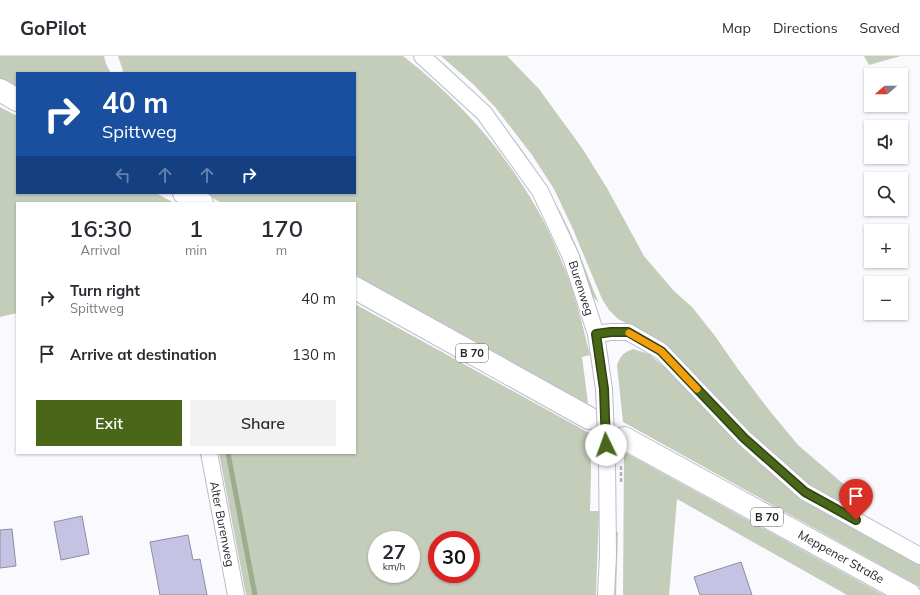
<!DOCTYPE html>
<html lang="en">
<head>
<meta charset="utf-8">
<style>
  body { margin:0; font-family:Mulish,sans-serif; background:#f2f2f3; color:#2b2b33; height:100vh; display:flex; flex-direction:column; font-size:15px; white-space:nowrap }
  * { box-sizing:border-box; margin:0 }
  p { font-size:13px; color:#7c7c81 }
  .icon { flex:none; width:22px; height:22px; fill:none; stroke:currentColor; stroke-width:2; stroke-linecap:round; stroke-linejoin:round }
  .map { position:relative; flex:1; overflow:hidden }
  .side { position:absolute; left:16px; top:146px; width:340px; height:252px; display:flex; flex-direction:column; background:#fff; border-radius:0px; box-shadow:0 1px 3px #0004 }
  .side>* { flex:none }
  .top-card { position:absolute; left:16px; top:16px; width:340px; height:122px; border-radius:0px; box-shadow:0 1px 3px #0004; background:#1a4fa0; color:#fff; overflow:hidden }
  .needle { width:26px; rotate:250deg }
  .buttons { position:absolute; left:864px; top:12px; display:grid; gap:8px }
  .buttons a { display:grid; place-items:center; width:44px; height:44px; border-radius:0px; background:#fff; box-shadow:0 1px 3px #0004; font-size:20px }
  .speed { position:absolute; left:368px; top:475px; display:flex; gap:8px; font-size:20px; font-weight:700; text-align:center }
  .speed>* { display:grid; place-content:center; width:52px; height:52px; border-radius:50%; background:#fff; box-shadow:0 1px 3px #0004; line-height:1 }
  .speed small { font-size:10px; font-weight:400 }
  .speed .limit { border:6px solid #d22; background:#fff; color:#111 }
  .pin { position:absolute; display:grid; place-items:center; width:34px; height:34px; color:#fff; margin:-41px -17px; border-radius:50% 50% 50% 0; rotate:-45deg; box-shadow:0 0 4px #0007 }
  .pin .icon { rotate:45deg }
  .me { position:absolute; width:44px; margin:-22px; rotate:357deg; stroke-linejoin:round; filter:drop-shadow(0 0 3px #0008) }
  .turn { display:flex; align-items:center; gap:14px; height:84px; padding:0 20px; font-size:18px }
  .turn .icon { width:52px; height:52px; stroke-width:2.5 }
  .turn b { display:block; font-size:28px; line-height:34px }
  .lanes { display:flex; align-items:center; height:38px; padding:0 20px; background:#0003; justify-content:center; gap:20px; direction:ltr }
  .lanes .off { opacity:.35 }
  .eta { display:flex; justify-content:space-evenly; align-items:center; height:68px; text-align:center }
  .eta b { font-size:24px; font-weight:600; line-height:28px }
  .action { display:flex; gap:8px; margin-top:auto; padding:8px 20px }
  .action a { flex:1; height:46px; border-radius:0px; background:#496619; color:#fff; font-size:16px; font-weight:600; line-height:46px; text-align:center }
  .action a+a { background:#f2f2f3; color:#2b2b33 }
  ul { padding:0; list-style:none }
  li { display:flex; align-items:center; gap:12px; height:56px; padding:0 20px }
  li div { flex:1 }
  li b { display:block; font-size:15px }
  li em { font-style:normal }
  header { display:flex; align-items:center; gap:24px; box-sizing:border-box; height:56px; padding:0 20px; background:#fff; border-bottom:1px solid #e1e1e2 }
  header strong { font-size:19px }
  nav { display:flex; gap:22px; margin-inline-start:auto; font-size:14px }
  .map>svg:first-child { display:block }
  .green { fill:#c4cdba; fill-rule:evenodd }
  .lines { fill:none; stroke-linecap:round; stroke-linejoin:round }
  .stream { stroke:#9eac8e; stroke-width:5 }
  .building { fill:#c4c3e4; stroke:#8e8e9e }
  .minor-casing { stroke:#bbc; stroke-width:18 }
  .primary-casing { stroke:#bbc; stroke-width:24 }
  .minor { stroke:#fff; stroke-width:16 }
  .primary { stroke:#fff; stroke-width:22 }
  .minor-bridge-casing { stroke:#bbc; stroke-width:18; stroke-linecap:butt }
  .path-bridge { stroke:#b1b1b6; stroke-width:2.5; stroke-dasharray:4 2; stroke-linecap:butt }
  .minor-bridge { stroke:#fff; stroke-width:16 }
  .route-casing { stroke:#2f4210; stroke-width:10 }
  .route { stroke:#496619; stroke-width:7 }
  .slow { stroke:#f59e0b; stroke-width:7 }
  .labels { text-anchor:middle; stroke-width:3.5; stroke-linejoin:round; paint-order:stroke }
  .shield { fill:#fff; stroke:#656569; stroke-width:1 }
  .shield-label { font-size:11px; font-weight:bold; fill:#232329 }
  .street-label { font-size:12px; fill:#232329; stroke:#fff }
</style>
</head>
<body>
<header>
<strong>GoPilot</strong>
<nav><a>Map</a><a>Directions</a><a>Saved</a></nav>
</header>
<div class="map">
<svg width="920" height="539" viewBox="0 0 920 539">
  <rect width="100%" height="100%" fill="#fafafe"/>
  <g class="green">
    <path d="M0,0H104L106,8L111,17H17V34L0,25Z"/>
    <path d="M118,0H403C451,37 493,82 525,133C540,156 552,181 562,206C575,236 582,268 590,299L582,301L588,347H586L355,219V147H222L203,137H355V17H121L123,15Z"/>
    <path d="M429,0H434C493,49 544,115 574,185C583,205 590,227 599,247L593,241L588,231L555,152Z"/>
    <path d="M441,0H507L539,33L582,92L607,132L644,200L674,235L692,251L715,280L738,313L769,354L798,389L869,450L863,456L852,453L810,429L788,414L635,272L618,263L609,254L602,243L572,171L554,133L532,99L495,51L473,28Z"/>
    <path d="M864,0H901L869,9Z"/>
    <path d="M0,51L17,60V137H156L174,147H17V257L0,261Z"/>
    <path d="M355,248L591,378V417L590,455H599L596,539H246L219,397H355ZM377,484H411V518H377ZM437,484H471V518H437Z"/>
    <path d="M633,293L649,298L669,315L711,358L745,395L801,439L920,508V531L623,366L617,309C621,300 622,297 633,293Z"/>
    <path d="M624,396L626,397L884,539H847L677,443L669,539H623Z"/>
    <path d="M615,476H618L616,539H613Z"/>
  </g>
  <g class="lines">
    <path class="stream" d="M228,397L255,539"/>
  </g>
  <g class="building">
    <path d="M82,460L89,498L61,504L54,466Z"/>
    <path d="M12,473L16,510L0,512V474Z"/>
    <path d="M188,479L193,504L200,503L207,539H160L150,486Z"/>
    <path d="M741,506L752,539H700L694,521Z"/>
  </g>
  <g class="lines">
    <g class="minor-casing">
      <g id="minor">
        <path d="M422,0L484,57L540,135L571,201L596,278L604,333"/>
        <path d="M596,278L611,276H628L661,295L744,382L805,436L920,500"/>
        <path d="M209,397L236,539"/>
        <path d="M606,539L608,499L607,403"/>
      </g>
    </g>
    <g class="primary-casing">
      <g id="primary">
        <path d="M0,34L17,44"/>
        <path d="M184,137L202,147"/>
        <path d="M355,232L589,362"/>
        <path d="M624,382L910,539"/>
      </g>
    </g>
    <use href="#minor" class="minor"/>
    <use href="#primary" class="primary"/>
    <g class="minor-bridge-casing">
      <path id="minor-bridge" d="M604,333L607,403"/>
    </g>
    <path class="path-bridge" d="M621,410V428"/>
    <use href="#minor-bridge" class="minor-bridge"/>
  </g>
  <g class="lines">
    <g class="route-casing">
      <path id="route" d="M606,389L604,333L596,278L611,276H628L661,295L744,382L805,436L856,464"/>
    </g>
    <use href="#route" class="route"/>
    <path class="slow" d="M629,277L661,295L697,333"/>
  </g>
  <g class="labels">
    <g class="shield">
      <rect x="456" y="288" width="32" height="18" rx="3"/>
      <rect x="751" y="452" width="32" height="18" rx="3"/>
    </g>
    <g class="shield-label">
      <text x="472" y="301">B 70</text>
      <text x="767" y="465">B 70</text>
    </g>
    <g class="street-label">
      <text transform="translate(581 232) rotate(72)" y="4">Burenweg</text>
      <text transform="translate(222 468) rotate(79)" y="4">Alter Burenweg</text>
      <text transform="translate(841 501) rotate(29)" y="4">Meppener Straße</text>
    </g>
  </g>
</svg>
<div class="buttons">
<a><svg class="needle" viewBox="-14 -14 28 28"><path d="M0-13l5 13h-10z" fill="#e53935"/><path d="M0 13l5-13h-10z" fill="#7c7c81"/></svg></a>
<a><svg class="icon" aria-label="sound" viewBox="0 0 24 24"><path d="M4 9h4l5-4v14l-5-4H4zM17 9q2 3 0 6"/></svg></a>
<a><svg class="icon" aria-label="search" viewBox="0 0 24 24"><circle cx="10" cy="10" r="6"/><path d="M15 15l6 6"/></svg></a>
<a>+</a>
<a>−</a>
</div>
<div class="speed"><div>27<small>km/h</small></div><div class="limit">30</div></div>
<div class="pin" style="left:856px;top:464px;background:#d93025"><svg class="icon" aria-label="arrive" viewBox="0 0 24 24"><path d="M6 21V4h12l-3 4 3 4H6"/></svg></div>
<svg class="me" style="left:606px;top:389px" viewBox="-20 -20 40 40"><circle r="19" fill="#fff"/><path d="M0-13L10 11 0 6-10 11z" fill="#496619"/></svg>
<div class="top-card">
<div class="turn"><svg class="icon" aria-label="right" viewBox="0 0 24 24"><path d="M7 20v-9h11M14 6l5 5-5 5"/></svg><div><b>40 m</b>Spittweg</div></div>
<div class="lanes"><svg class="icon off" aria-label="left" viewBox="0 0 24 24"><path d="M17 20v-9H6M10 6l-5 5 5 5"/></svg><svg class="icon off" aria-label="ahead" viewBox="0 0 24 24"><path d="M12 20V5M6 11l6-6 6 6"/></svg><svg class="icon off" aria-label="ahead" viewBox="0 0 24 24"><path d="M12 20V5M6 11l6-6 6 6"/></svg><svg class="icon" aria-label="right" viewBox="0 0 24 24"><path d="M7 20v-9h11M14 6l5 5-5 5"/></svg></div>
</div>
<section class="side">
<div class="eta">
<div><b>16:30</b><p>Arrival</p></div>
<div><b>1</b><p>min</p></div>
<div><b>170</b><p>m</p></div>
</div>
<ul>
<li><svg class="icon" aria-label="right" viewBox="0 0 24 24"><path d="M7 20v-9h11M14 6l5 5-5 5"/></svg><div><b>Turn right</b><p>Spittweg</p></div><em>40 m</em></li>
<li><svg class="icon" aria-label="arrive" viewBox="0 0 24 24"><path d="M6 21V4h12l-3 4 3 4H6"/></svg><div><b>Arrive at destination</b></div><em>130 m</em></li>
</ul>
<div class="action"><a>Exit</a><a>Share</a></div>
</section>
</div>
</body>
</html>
